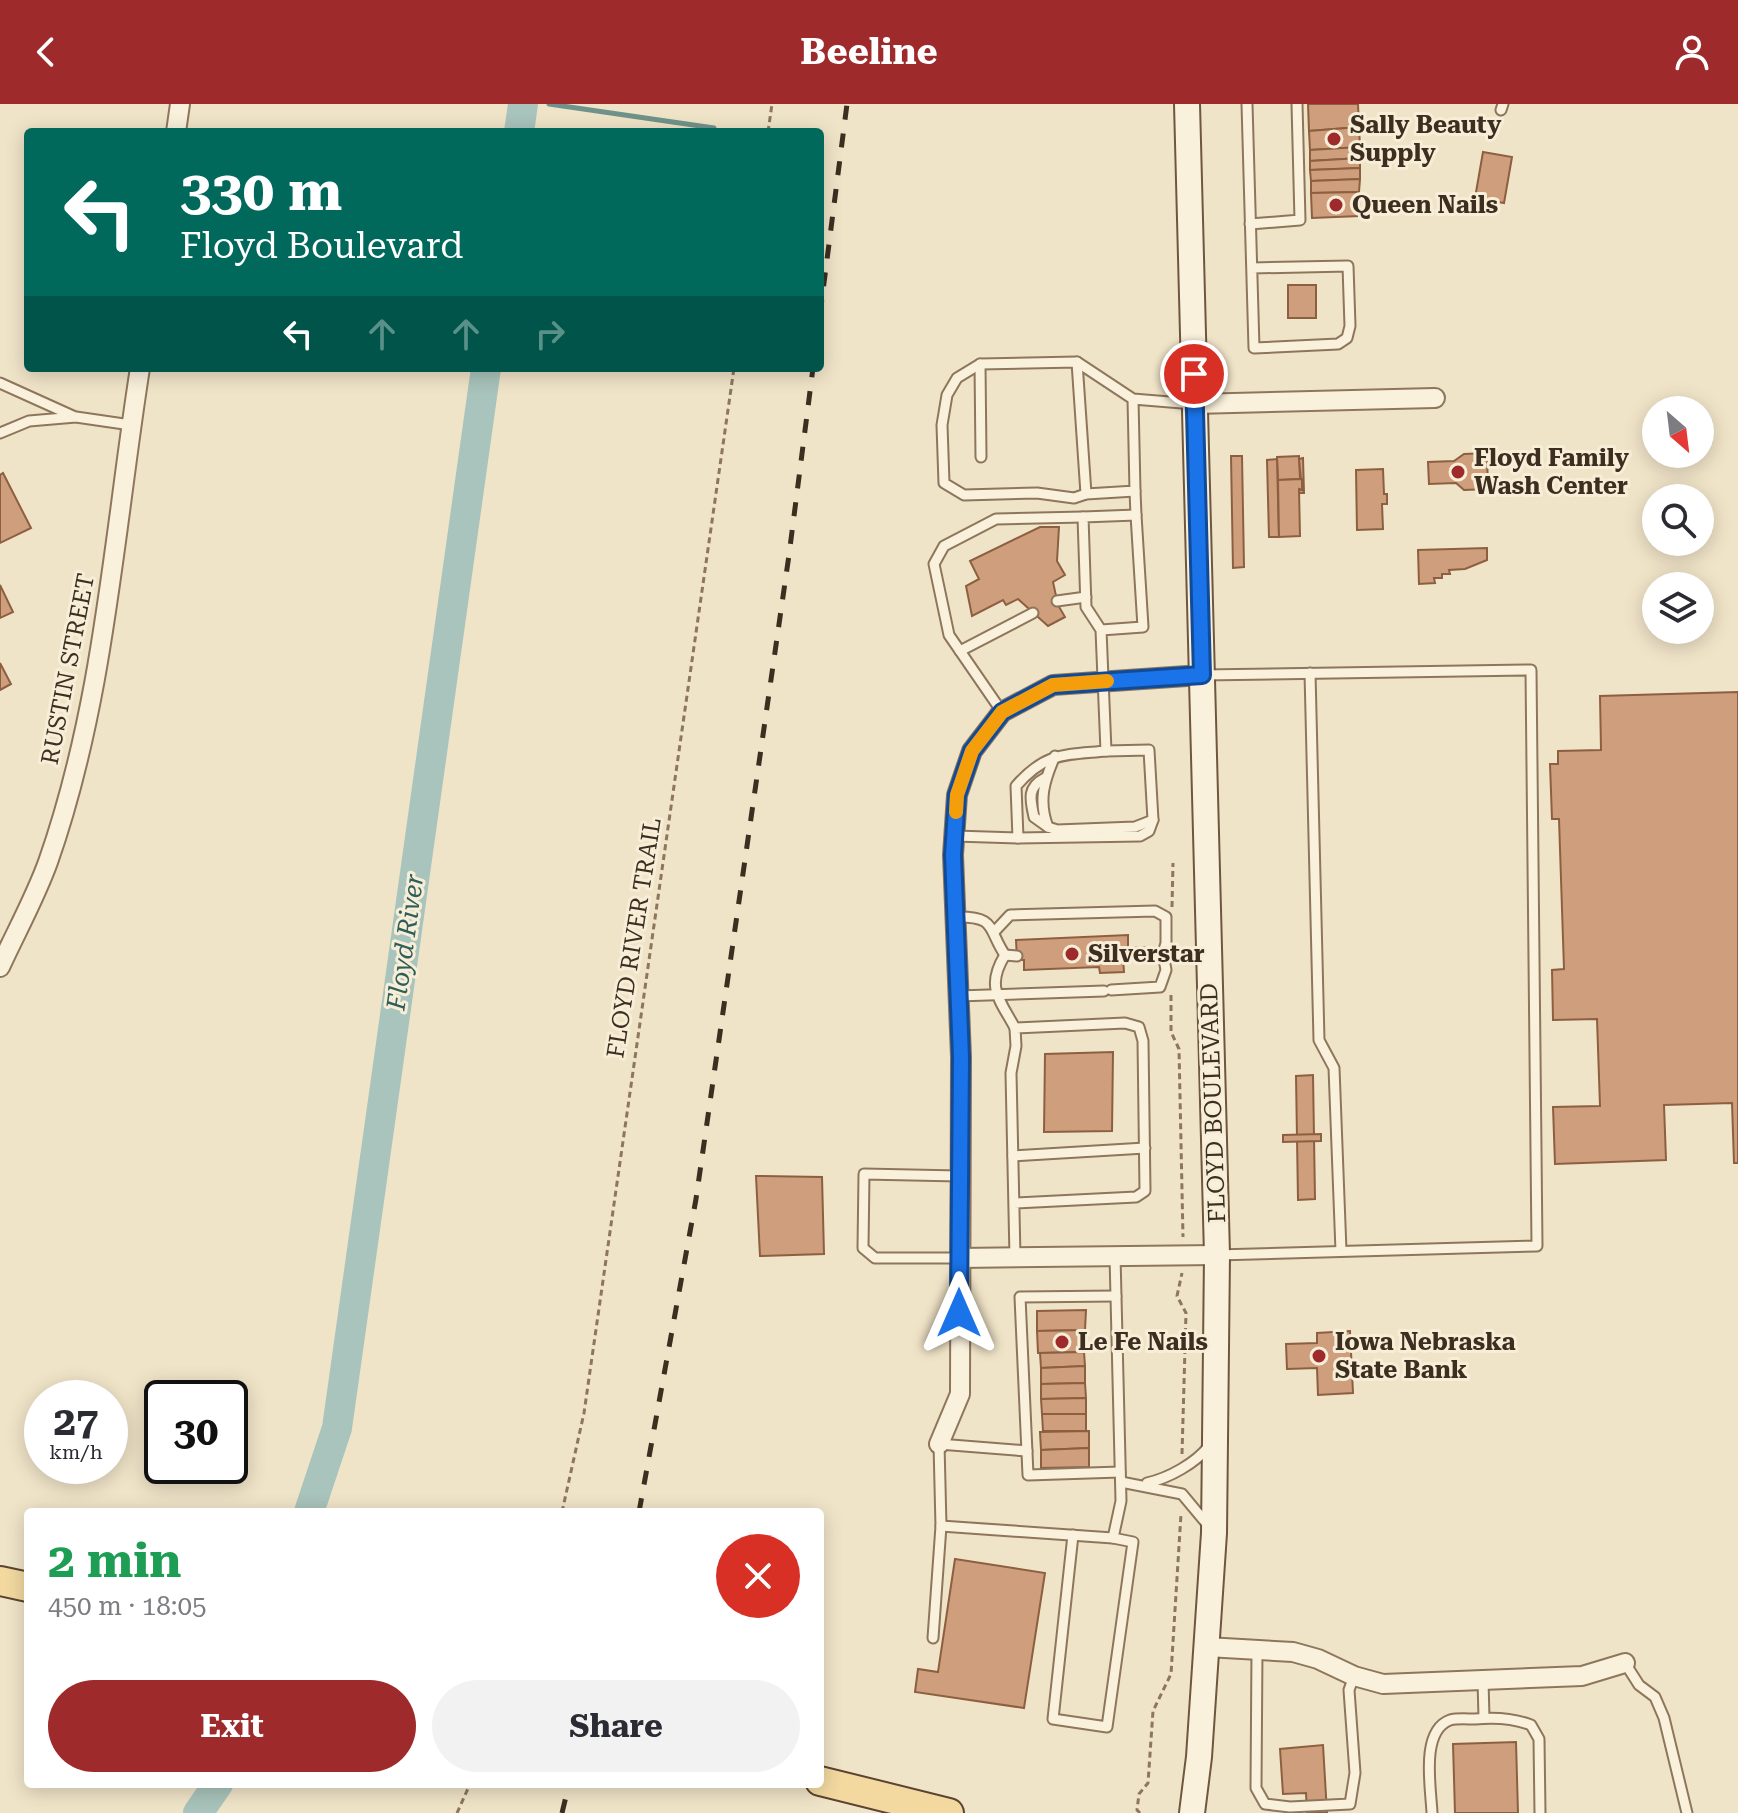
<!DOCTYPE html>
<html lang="en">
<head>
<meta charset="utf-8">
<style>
  body { margin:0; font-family:"Roboto Serif",serif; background:#f2f2f3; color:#2b2b33; height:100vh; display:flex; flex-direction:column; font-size:30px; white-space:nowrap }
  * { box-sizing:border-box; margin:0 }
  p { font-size:26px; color:#7c7c81 }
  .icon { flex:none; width:44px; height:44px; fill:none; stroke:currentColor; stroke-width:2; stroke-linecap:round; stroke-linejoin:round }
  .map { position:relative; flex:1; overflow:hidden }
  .side { position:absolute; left:24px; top:1404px; width:800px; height:280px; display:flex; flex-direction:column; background:#fff; border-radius:8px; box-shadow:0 4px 20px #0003 }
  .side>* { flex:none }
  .top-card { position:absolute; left:24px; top:24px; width:800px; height:244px; border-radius:8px; box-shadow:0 4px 20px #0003; background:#00695c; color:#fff; overflow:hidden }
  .needle { width:52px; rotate:152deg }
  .buttons { position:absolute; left:1642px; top:292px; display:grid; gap:16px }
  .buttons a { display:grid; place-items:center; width:72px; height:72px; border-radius:50%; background:#fff; box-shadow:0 4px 20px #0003; font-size:40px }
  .speed { position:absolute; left:24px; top:1276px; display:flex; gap:16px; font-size:40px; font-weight:700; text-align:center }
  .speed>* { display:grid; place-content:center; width:104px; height:104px; border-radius:50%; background:#fff; box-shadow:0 4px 20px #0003; line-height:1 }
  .speed small { font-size:20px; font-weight:400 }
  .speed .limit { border:4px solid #111; border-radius:12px; background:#fff; color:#111 }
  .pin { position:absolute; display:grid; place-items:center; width:68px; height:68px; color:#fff; margin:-34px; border:4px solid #fff; border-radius:50%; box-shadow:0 2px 8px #0007 }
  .me { position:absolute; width:88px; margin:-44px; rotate:0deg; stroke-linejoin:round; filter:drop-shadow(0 0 6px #0008) }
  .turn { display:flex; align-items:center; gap:28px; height:168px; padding:0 24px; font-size:36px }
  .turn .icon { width:104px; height:104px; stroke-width:2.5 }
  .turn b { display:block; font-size:56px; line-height:68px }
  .lanes { display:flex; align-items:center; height:76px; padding:0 24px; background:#0003; justify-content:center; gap:40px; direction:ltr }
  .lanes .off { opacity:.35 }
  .round { display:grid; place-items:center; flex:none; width:84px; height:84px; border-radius:42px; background:#f2f2f3 }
  .summary { display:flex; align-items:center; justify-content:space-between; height:136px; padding:0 24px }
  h1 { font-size:48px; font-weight:700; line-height:60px; color:#1e9e55 }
  .cta { display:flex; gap:16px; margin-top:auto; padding:16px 24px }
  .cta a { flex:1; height:92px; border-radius:48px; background:#9e2a2b; color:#fff; font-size:32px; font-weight:700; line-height:92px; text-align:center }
  .cta a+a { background:#f2f2f3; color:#2b2b33 }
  header { display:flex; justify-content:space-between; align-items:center; height:104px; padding:0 24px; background:#9e2a2b; color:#fff; font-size:36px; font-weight:700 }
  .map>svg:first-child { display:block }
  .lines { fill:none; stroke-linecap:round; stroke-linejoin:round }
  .stream { stroke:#6f938a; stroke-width:5 }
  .river { stroke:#a9c4bc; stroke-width:30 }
  .building { fill:#cf9f7d; stroke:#8d5f41; stroke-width:2 }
  .service-casing { stroke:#8d765c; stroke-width:13 }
  .minor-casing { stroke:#8d765c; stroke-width:22 }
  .secondary-casing { stroke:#6f573f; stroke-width:28 }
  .primary-casing { stroke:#5b4430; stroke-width:32 }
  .path { stroke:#8d765c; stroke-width:3; stroke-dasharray:6 4; stroke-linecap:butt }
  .service { stroke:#faf1dc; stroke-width:9 }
  .minor { stroke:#faf1dc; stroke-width:18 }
  .secondary { stroke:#faf1dc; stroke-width:24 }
  .primary { stroke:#f3d9a0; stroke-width:28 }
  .rail { stroke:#3d2e20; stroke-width:5; stroke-dasharray:14 14; stroke-linecap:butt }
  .route-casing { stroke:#114b97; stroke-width:20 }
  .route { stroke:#1a73e8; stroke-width:14 }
  .slow { stroke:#f59e0b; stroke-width:14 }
  .poi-dot { fill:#9e2a2b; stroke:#f7eed8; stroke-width:3 }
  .labels { text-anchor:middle; stroke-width:6; stroke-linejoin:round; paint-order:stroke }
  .poi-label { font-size:24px; font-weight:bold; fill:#3d2e20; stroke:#f7eed8; text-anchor:start }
  .street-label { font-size:24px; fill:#3d2e20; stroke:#f7eed8 }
  .water-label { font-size:26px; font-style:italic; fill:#2f5d5a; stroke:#f7eed8 }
</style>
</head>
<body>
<header><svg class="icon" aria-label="back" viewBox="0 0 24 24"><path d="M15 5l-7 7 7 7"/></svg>Beeline<svg class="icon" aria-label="person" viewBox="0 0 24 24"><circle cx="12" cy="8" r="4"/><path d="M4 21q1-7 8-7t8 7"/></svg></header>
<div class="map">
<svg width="1738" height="1709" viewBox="0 0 1738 1709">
  <rect width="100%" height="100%" fill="#f0e4c8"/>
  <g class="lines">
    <path class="stream" d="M549,0L714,24"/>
    <g class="river">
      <path d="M519,28L523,0"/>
      <path d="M309,1408L337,1324L486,264"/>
      <path d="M198,1709L218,1680"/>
    </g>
  </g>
  <g class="building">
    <path d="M1308,0H1358L1359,23L1309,27Z"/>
    <path d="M1359,23L1360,43L1310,46L1309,27Z"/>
    <path d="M1360,43V54L1310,57V46Z"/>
    <path d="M1483,48L1512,53L1504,99L1475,94Z"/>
    <path d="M1360,54V64L1310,66V57Z"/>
    <path d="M1360,64V75L1311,77L1310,66Z"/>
    <path d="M1360,75L1359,88L1311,89V77Z"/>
    <path d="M1359,88L1360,112L1312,114L1311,89Z"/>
    <rect x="1288" y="181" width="28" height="33"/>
    <path d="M1487,349L1488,385L1464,386L1456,379L1429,380L1428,358L1454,357L1464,350Z"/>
    <path d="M1231,352H1242L1244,463L1233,464Z"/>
    <path d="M1299,352L1300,375L1278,376L1277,353Z"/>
    <path d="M1303,354L1304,389H1299V385L1302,386L1299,355Z"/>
    <path d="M1277,355L1279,433H1269L1267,356Z"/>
    <path d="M1383,365L1384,390H1387V400H1382L1383,425L1357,426L1356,366Z"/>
    <path d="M3,369L31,424L0,439V371Z"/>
    <path d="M1302,375V386L1299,385L1300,432L1279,433L1278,376Z"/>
    <path d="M1040,423H1059L1057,457L1065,471L1053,478L1058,501L1065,513L1048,522L1018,495L1006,501L1003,496L972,512L966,482L979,475L970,457Z"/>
    <path d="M1487,444V456L1465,465L1449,466L1450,470H1442V474H1434L1435,479L1419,480L1418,446Z"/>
    <path d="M0,481L13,508L0,514Z"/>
    <path d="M0,559L11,580L0,586Z"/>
    <path d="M1738,588V1059H1734L1732,999L1664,1001L1666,1056L1555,1060L1553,1003L1600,1002L1597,915L1553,916L1552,866L1564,865L1559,715H1552L1550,660H1558V647L1601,646L1600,592Z"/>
    <path d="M1128,831V855H1123L1124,868L1100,869L1099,863L1024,866V856H1017L1016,836Z"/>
    <path d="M1113,948L1112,1027L1044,1028L1045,950Z"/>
    <path d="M1313,971L1315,1095L1298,1096L1296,972Z"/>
    <path d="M1321,1030V1037L1283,1038V1031Z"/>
    <path d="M756,1072L822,1073L824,1150L760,1152Z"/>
    <path d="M1086,1206L1085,1226L1037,1227V1207Z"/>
    <path d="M1085,1226L1087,1248L1038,1249L1037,1227Z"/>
    <path d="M1350,1227L1353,1289L1318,1291L1317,1264L1287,1265L1286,1240L1317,1239V1229Z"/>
    <path d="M1084,1248L1085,1262L1041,1264L1040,1249Z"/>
    <path d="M1085,1262V1279L1041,1280V1264Z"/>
    <path d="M1085,1279L1086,1294L1041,1295V1280Z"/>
    <path d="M1086,1294V1310H1042L1041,1295Z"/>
    <path d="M1042,1310H1086V1327H1043Z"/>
    <path d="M1089,1327V1344L1041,1346L1040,1328Z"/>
    <path d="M1089,1344V1363L1041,1364V1346Z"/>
    <path d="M955,1455L1045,1469L1024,1604L915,1588L918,1565L938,1568Z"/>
    <path d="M1516,1638L1518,1709H1455L1453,1640Z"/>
    <path d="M1323,1641L1327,1709H1307L1306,1689L1283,1690L1280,1645Z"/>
  </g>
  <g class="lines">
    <g class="service-casing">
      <g id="service">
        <path d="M1247,0L1254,244L1338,240L1347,234L1350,222L1348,162L1252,164"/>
        <path d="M1501,6L1503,0"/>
        <path d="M1250,120L1300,116L1297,0"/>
        <path d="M1077,258L1086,390"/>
        <path d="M980,260L981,353"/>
        <path d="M0,279L73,312"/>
        <path d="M1133,295L1135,387L1086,390L1074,394L1037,389L964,391L944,379L942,321L947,291L957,274L980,260L1077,258L1133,295L1194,300"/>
        <path d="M0,329L29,317L76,313L131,321"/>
        <path d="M1135,387L1136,411"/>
        <path d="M1057,497L1086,493"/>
        <path d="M960,547L1033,509"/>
        <path d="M1310,569L1319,936L1334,964L1341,1147"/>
        <path d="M1202,571L1531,566L1537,1142L1217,1151"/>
        <path d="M1002,608L949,531L934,460L944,442L996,415L1083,413"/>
        <path d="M1055,652C1044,677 1038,697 1048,723L1057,726L1135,723L1153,716"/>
        <path d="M1045,674C1027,683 1030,695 1034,713L1048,723"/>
        <path d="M955,732L1018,734L1016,682C1046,648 1064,651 1106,647L1101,526L1143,523L1136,411L1083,413L1086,503L1101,526"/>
        <path d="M1018,734L1140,732L1149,727L1153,716L1149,646L1106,647"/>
        <path d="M955,813C997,812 987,824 1005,851"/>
        <path d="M995,827L1010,811L1155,807L1166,813V839L1163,849"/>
        <path d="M1005,851C985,883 1000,896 1015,924"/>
        <path d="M1005,851L1017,852"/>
        <path d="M1111,886L1160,883L1166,866L1163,849H1128"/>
        <path d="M958,892L1104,887"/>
        <path d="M1013,1052L1145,1044"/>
        <path d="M1014,1099L1136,1093L1145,1087L1143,937L1139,923L1125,919L1015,924L1016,942L1011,969L1015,1153"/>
        <path d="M959,1154H875L863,1144L864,1070L959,1072"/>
        <path d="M1116,1192L1020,1193L1028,1371L1120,1368"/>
        <path d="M1121,1378L1182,1390L1207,1420"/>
        <path d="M1147,1379C1169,1374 1196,1359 1209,1342"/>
        <path d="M941,1422L1113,1434"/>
        <path d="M1073,1431L1053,1615L1107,1623L1133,1438L1113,1434L1121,1397L1115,1152"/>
        <path d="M933,1534L941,1422L939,1340L1027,1347"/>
        <path d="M1257,1546L1256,1684L1265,1700L1290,1703L1350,1700L1355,1669L1349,1586L1354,1572"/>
        <path d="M1625,1559L1639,1581L1655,1593L1664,1614L1687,1709"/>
        <path d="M1483,1576L1484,1614"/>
        <path d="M1432,1709C1431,1684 1420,1627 1450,1616C1457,1614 1467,1615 1475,1615C1495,1613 1513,1614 1531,1621L1539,1635L1540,1709"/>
      </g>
    </g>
    <g class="minor-casing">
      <g id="minor">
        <path d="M176,28L180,0"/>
        <path d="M1194,300L1435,294"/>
        <path d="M0,863C16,828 35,794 48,758C104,599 114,429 140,264"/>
        <path d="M959,1154L1217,1151"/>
        <path d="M939,1340L960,1290L961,953L953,751L957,691L972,647L1002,608L1053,581L1202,571"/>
        <path d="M1207,1543L1293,1548L1318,1555L1354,1572L1383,1580L1582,1572L1625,1559"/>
      </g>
    </g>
    <g class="secondary-casing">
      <path id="secondary" d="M1187,0L1217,1151L1214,1429L1199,1653L1192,1709"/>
    </g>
    <g class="primary-casing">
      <g id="primary">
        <path d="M0,1477L28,1483"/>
        <path d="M820,1677L949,1709"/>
      </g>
    </g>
    <g class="path">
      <path d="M768,28L772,0"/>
      <path d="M1172,803L1173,759"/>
      <path d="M1171,891V928L1179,945L1183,1133"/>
      <path d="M1182,1350L1186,1209L1177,1192L1182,1169"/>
      <path d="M562,1408L584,1309L734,264"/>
      <path d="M457,1709L470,1680"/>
      <path d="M1140,1709L1137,1706L1139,1690L1148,1679L1153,1607L1171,1570L1181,1410"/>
    </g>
    <use href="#service" class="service"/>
    <use href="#minor" class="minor"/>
    <use href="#secondary" class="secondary"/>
    <use href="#primary" class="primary"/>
    <g class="rail">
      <path d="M820,210L847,0"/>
      <path d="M639,1408L696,1095L789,451L813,264"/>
      <path d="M562,1709L569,1680"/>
    </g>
  </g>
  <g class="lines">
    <g class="route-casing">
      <path id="route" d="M959,1209L961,953L953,751L957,691L972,647L1002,608L1053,581L1202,571L1194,270"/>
    </g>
    <use href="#route" class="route"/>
    <path class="slow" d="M956,708L957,691L972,647L1002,608L1053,581L1107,577"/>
  </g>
  <g class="poi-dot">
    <circle cx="1334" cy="35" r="8"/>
    <circle cx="1336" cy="101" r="8"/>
    <circle cx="1458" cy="368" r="8"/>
    <circle cx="1072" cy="850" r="8"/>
    <circle cx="1062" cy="1238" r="8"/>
    <circle cx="1319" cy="1252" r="8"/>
  </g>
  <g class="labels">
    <g class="poi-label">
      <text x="1350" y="29">Sally Beauty<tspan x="1350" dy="28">Supply</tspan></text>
      <text x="1352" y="109">Queen Nails</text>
      <text x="1474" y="362">Floyd Family<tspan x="1474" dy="28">Wash Center</tspan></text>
      <text x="1088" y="858">Silverstar</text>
      <text x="1078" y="1246">Le Fe Nails</text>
      <text x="1335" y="1246">Iowa Nebraska<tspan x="1335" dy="28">State Bank</tspan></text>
    </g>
    <g class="street-label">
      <text transform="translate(68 565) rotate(-79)" y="8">RUSTIN STREET</text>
      <text transform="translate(634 834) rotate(-81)" y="8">FLOYD RIVER TRAIL</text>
      <text transform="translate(1213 999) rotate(-92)" y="8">FLOYD BOULEVARD</text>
    </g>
    <g class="water-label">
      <text transform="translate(405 838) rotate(-82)" y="9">Floyd River</text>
    </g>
  </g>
</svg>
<div class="buttons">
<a><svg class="needle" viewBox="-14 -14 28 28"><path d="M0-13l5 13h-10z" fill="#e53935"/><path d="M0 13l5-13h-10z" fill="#7c7c81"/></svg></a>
<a><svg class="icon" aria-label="search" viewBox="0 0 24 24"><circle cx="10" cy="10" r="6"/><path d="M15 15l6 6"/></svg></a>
<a><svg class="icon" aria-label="layers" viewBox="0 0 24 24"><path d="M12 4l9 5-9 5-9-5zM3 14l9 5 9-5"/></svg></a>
</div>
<div class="speed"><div>27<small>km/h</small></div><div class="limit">30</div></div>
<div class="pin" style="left:1194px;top:270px;background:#d93025"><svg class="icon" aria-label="arrive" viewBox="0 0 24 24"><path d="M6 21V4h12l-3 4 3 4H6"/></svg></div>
<svg class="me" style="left:959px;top:1209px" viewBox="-20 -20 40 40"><path d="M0-17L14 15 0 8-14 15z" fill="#1a73e8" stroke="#fff" stroke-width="4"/></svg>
<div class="top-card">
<div class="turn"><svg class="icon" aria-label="left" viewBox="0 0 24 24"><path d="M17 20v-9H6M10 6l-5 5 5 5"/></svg><div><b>330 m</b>Floyd Boulevard</div></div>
<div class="lanes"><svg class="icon" aria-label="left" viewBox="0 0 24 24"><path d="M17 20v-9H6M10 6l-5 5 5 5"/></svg><svg class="icon off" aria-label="ahead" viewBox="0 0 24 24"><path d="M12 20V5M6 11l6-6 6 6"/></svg><svg class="icon off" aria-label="ahead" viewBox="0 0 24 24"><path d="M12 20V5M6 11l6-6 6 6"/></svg><svg class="icon off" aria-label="right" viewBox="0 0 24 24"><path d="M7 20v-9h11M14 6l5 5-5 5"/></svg></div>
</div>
<section class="side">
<div class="summary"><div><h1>2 min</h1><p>450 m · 18:05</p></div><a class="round" style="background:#d93025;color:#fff"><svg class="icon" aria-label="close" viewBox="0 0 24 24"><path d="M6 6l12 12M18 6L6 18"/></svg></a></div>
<div class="cta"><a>Exit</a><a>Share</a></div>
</section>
</div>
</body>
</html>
